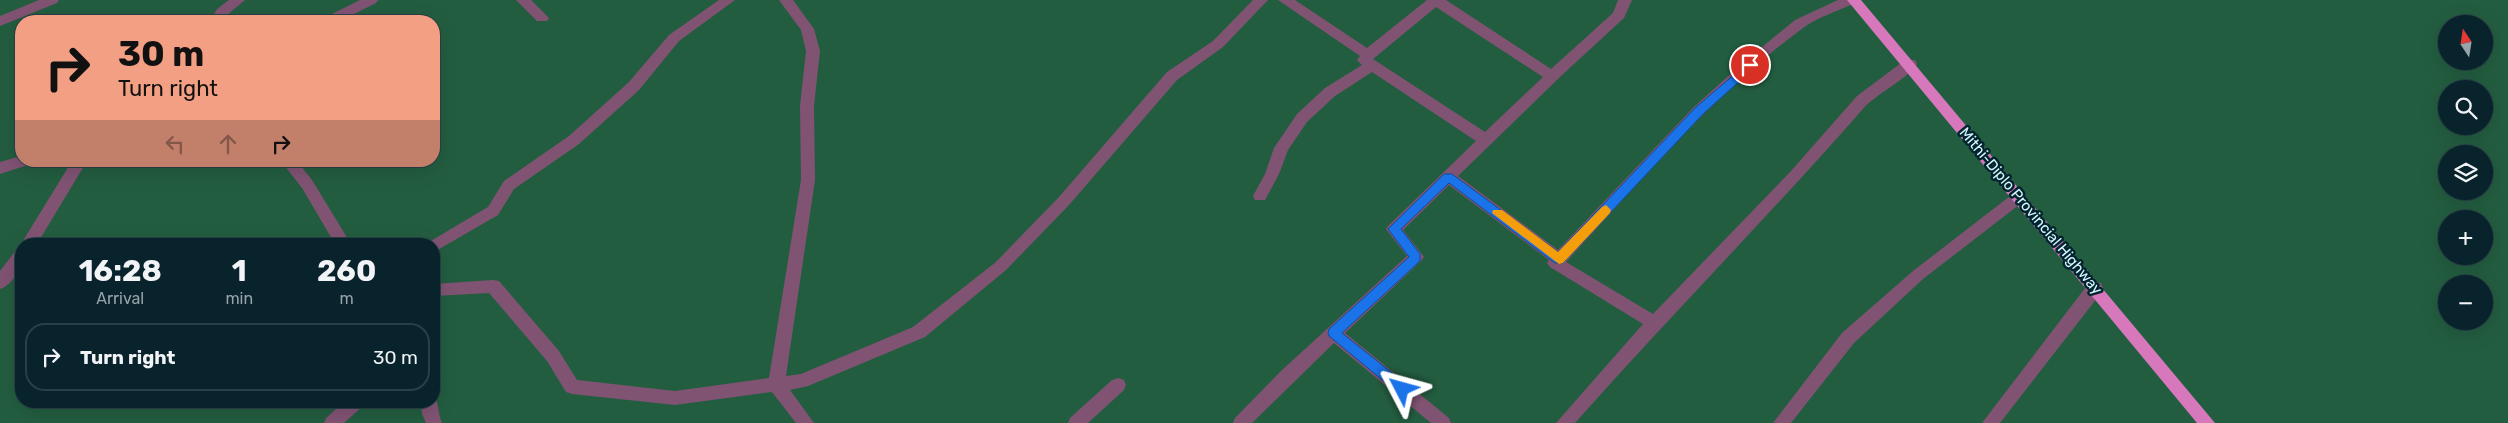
<!DOCTYPE html>
<html lang="en">
<head>
<meta charset="utf-8">
<style>
  body { margin:0; font-family:Rubik,sans-serif; background:#112b33; color:#f1f3f6; height:100vh; display:flex; flex-direction:column; font-size:19px; white-space:nowrap }
  * { box-sizing:border-box; margin:0 }
  p { font-size:16px; color:#98a4a9 }
  .icon { flex:none; width:28px; height:28px; fill:none; stroke:currentColor; stroke-width:2; stroke-linecap:round; stroke-linejoin:round }
  .map { position:relative; flex:1; overflow:hidden }
  .panel { position:absolute; left:15px; top:238px; width:425px; height:170px; display:flex; flex-direction:column; background:#08232b; border-radius:20px; box-shadow:0 5px 20px #0002,0 0 0 1px #294047 }
  .panel>* { flex:none }
  .top-card { position:absolute; left:15px; top:15px; width:425px; height:152px; border-radius:20px; box-shadow:0 5px 20px #0002,0 0 0 1px #294047; background:#f39f84; color:#111; overflow:hidden }
  .needle { width:32px; rotate:348deg }
  .tools { position:absolute; left:2438px; top:15px; display:grid; gap:10px }
  .tools a { display:grid; place-items:center; width:55px; height:55px; border-radius:50%; background:#08232b; box-shadow:0 5px 20px #0002,0 0 0 1px #294047; font-size:25px }
  .pin { position:absolute; display:grid; place-items:center; width:42px; height:42px; color:#fff; margin:-21px; border:2px solid #fff; border-radius:50%; box-shadow:0 1px 5px #0007 }
  .me { position:absolute; width:55px; margin:-28px; rotate:309deg; stroke-linejoin:round; filter:drop-shadow(0 0 4px #0008) }
  .turn { display:flex; align-items:center; gap:18px; height:105px; padding:0 20px; font-size:22px }
  .turn .icon { width:65px; height:65px; stroke-width:2.5 }
  .turn b { display:block; font-size:35px; line-height:42px }
  .lanes { display:flex; align-items:center; height:48px; padding:0 20px; background:#0003; justify-content:center; gap:25px; direction:ltr }
  .lanes .off { opacity:.35 }
  .eta { display:flex; justify-content:space-evenly; align-items:center; height:85px; text-align:center }
  .eta b { font-size:30px; font-weight:700; line-height:35px }
  ul { padding:0; list-style:none }
  li { display:flex; align-items:center; gap:15px; height:68px; margin:0 10px 8px; padding:0 10px; border:2px solid #294047; border-radius:20px }
  li div { flex:1 }
  li b { display:block; font-size:19px }
  li em { font-style:normal }
  .map>svg:first-child { display:block }
  .green { fill:#235d40; fill-rule:evenodd }
  .lines { fill:none; stroke-linecap:round; stroke-linejoin:round }
  .street { fill:#815373; fill-rule:evenodd }
  .primary { fill:#d778bc; fill-rule:evenodd }
  .route { fill:#1a73e8; stroke:#114b97 }
  .slow { fill:#f59e0b }
  .labels { text-anchor:middle; stroke-width:5; stroke-linejoin:round; paint-order:stroke }
  .street-label { font-size:15px; fill:#d9f6ff; stroke:#01252e }
</style>
</head>
<body>
<div class="map">
<svg width="2508" height="423" viewBox="0 0 2508 423">
  <rect width="100%" height="100%" fill="#0b2f39"/>
  <path class="green" d="M0,0H2508V423H0ZM21,21H434V161H21ZM2446,24H2484V61H2446ZM2446,89H2484V126H2446ZM2446,154H2484V191H2446ZM2446,219H2484V256H2446ZM21,244H434V401H21ZM2446,284H2484V321H2446Z"/>
  <g class="lines">
    <g class="street">
      <path d="M39,0H59L57,3L0,26V16Z"/>
      <path d="M229,0H245L227,15L224,21H210L217,9Z"/>
      <path d="M360,0H378L376,3L340,21H322L324,18Z"/>
      <path d="M516,0H531L549,18L547,21H537Z"/>
      <path d="M719,0H735L679,41L639,90L579,144L514,189L498,215L434,252V244H428L429,242L488,207L504,181L569,136L629,82L669,35Z"/>
      <path d="M779,0H793L814,29L820,51L814,106L815,180L786,376L801,374L913,327L996,262L1059,197L1167,72L1213,41L1253,0H1268L1223,47L1177,80L1069,205L1006,270L925,337L808,386L790,390L814,423H796L772,392L675,405L572,394L566,392L547,361L489,293L434,296V284L493,280L499,281L559,351L577,380L675,391L769,378L801,180L800,106L806,51L801,30Z"/>
      <path d="M1278,0H1295L1367,48L1427,0H1446L1551,69L1613,13L1618,0H1632L1624,18L1561,76L1458,176L1558,250L1694,107L1745,61L1795,20L1838,0H1857L1855,3C1838,11 1818,17 1803,28C1714,93 1641,181 1566,262L1653,314L1791,171L1857,96L1905,60H1915L1917,64C1908,79 1875,94 1862,110C1769,216 1669,317 1575,423H1556L1643,324L1550,267L1547,263L1549,260L1449,185L1403,230L1424,257L1421,261L1345,333L1449,418L1451,423H1431L1334,343L1252,423H1233L1235,418L1282,370L1407,256L1389,233L1386,229L1389,225L1476,141L1372,72L1335,96L1307,122L1288,150L1279,174L1265,200H1255L1253,196L1265,174L1274,148L1297,114L1325,88L1362,65L1357,60L1360,56ZM1436,7L1543,77L1485,132L1373,59Z"/>
      <path d="M21,156V161H30L28,165L0,174V162Z"/>
      <path d="M72,161H87L37,244H21Z"/>
      <path d="M281,161H297L312,180L351,244H335L302,188Z"/>
      <path d="M2019,191L2024,193L2026,197L2024,201L1923,279L1854,343L1791,423H1773L1842,333L1913,271L2014,193Z"/>
      <path d="M21,248C22,263 16,284 0,289V271L16,250Z"/>
      <path d="M2095,282L2101,283L2103,288L2101,293L2000,423H1982L2089,283Z"/>
      <path d="M1118,378L1124,380L1126,385L1124,390L1088,423H1068L1070,418L1112,380Z"/>
      <path d="M434,395C439,403 438,414 442,423H426L422,414L421,401H434Z"/>
      <path d="M345,401H365L363,406L344,423H324L326,418Z"/>
    </g>
    <path class="primary" d="M1847,0H1861L2215,423H2197Z"/>
  </g>
  <path class="route" d="M1750,61L1754,62V68L1703,114L1563,263H1555L1449,183L1401,229L1420,254V261L1342,333L1407,385L1408,389L1407,393H1398L1329,336L1328,333L1329,329L1409,257L1388,229L1444,174H1452L1558,252L1695,108Z"/>
  <path class="slow" d="M1606,205L1611,210L1610,213L1563,263L1559,264L1492,213L1493,210H1502L1558,252L1602,207Z"/>
  <g class="labels">
    <g class="street-label">
      <text transform="translate(2031 211) rotate(50)" y="5">Mithi-Diplo Provincial Highway</text>
    </g>
  </g>
</svg>
<div class="tools">
<a><svg class="needle" viewBox="-14 -14 28 28"><path d="M0-13l5 13h-10z" fill="#e53935"/><path d="M0 13l5-13h-10z" fill="#98a4a9"/></svg></a>
<a><svg class="icon" aria-label="search" viewBox="0 0 24 24"><circle cx="10" cy="10" r="6"/><path d="M15 15l6 6"/></svg></a>
<a><svg class="icon" aria-label="layers" viewBox="0 0 24 24"><path d="M12 4l9 5-9 5-9-5zM3 14l9 5 9-5"/></svg></a>
<a>+</a>
<a>−</a>
</div>
<div class="pin" style="left:1750px;top:65px;background:#d93025"><svg class="icon" aria-label="arrive" viewBox="0 0 24 24"><path d="M6 21V4h12l-3 4 3 4H6"/></svg></div>
<svg class="me" style="left:1402px;top:389px" viewBox="-20 -20 40 40"><path d="M0-17L14 15 0 8-14 15z" fill="#1a73e8" stroke="#fff" stroke-width="4"/></svg>
<div class="top-card">
<div class="turn"><svg class="icon" aria-label="right" viewBox="0 0 24 24"><path d="M7 20v-9h11M14 6l5 5-5 5"/></svg><div><b>30 m</b>Turn right</div></div>
<div class="lanes"><svg class="icon off" aria-label="left" viewBox="0 0 24 24"><path d="M17 20v-9H6M10 6l-5 5 5 5"/></svg><svg class="icon off" aria-label="ahead" viewBox="0 0 24 24"><path d="M12 20V5M6 11l6-6 6 6"/></svg><svg class="icon" aria-label="right" viewBox="0 0 24 24"><path d="M7 20v-9h11M14 6l5 5-5 5"/></svg></div>
</div>
<section class="panel">
<div class="eta">
<div><b>16:28</b><p>Arrival</p></div>
<div><b>1</b><p>min</p></div>
<div><b>260</b><p>m</p></div>
</div>
<ul>
<li><svg class="icon" aria-label="right" viewBox="0 0 24 24"><path d="M7 20v-9h11M14 6l5 5-5 5"/></svg><div><b>Turn right</b></div><em>30 m</em></li>
</ul>
</section>
</div>
</body>
</html>
